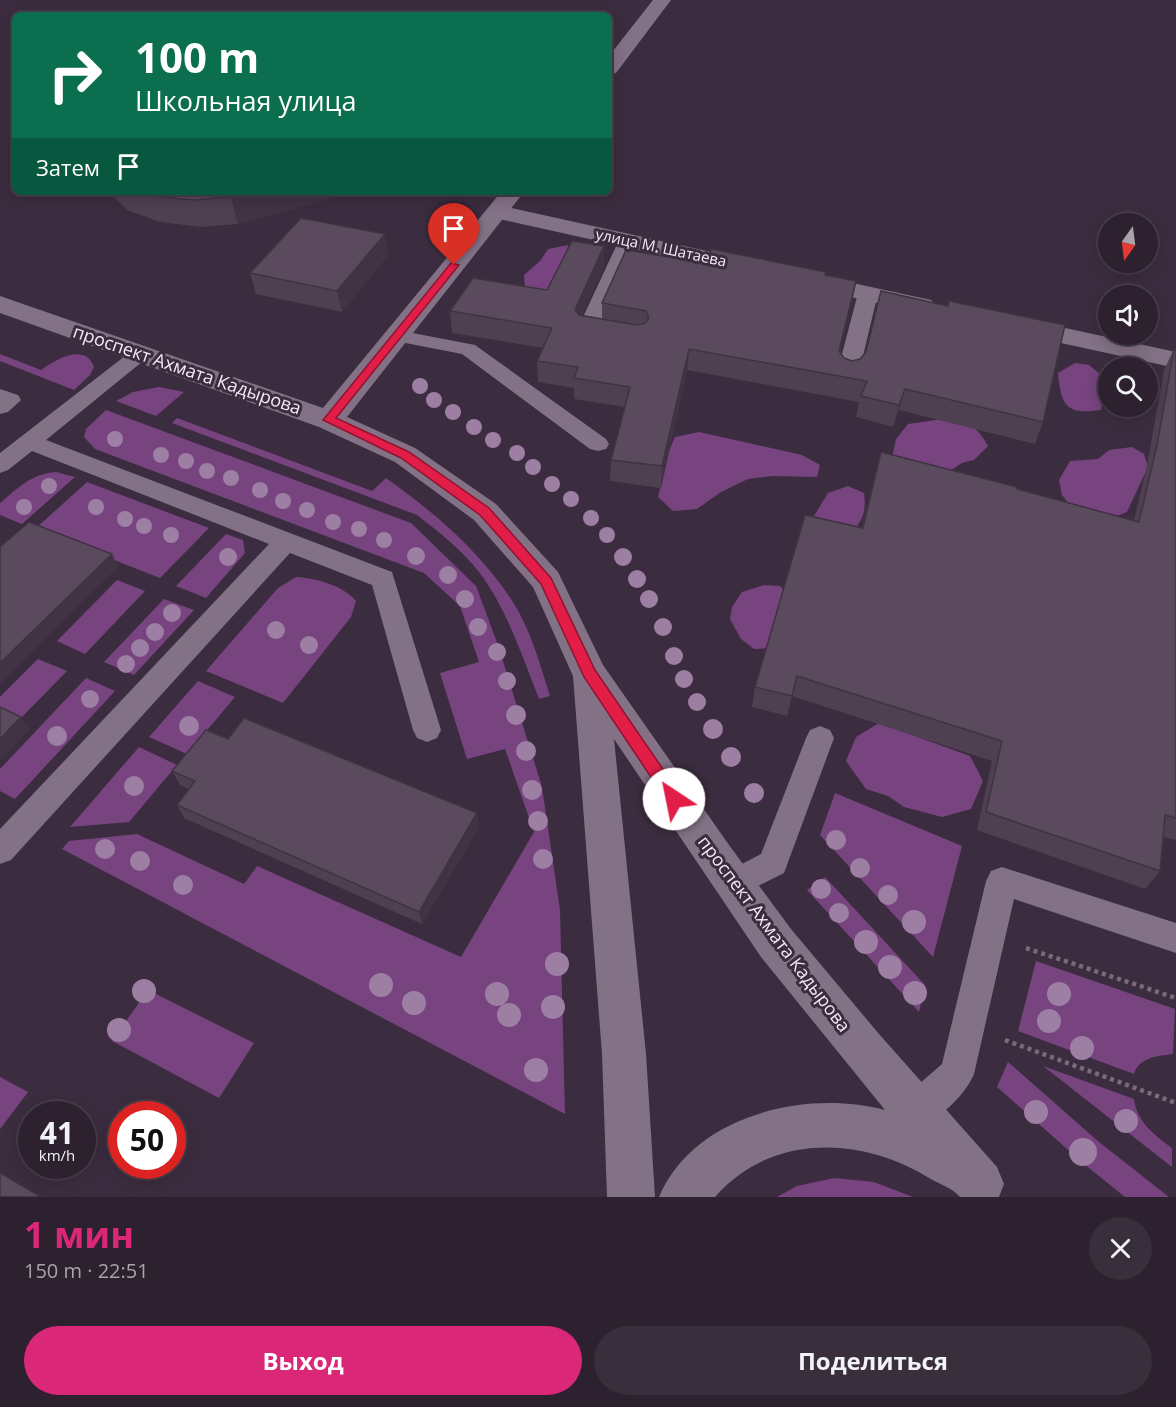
<!DOCTYPE html>
<html lang="ru">
<head>
<meta charset="utf-8">
<style>
  body { margin:0; font-family:"Open Sans",sans-serif; background:#392e3b; color:#f1f3f6; height:100vh; display:flex; flex-direction:column; font-size:22px; white-space:nowrap }
  * { box-sizing:border-box; margin:0 }
  p { font-size:20px; color:#a7a3aa }
  .icon { flex:none; width:33px; height:33px; fill:none; stroke:currentColor; stroke-width:2; stroke-linecap:round; stroke-linejoin:round }
  .map { position:relative; height:1197px; overflow:hidden }
  .details { display:flex; flex-direction:column; background:#2d212f; flex:1 }
  .details>* { flex:none }
  .top-card { position:absolute; left:12px; top:12px; width:600px; height:183px; border-radius:9px; box-shadow:0 3px 15px #0003,0 0 0 2px #483e4b; background:#0b6e4f; color:#fff; overflow:hidden }
  .needle { width:39px; rotate:194deg }
  .buttons { position:absolute; left:1098px; top:213px; display:grid; gap:12px }
  .buttons a { display:grid; place-items:center; width:60px; height:60px; border-radius:50%; background:#2d212f; box-shadow:0 3px 15px #0003,0 0 0 2px #483e4b; font-size:30px }
  .speed { position:absolute; left:18px; top:1101px; display:flex; gap:12px; font-size:30px; font-weight:700; text-align:center }
  .speed>* { display:grid; place-content:center; width:78px; height:78px; border-radius:50%; background:#2d212f; box-shadow:0 3px 15px #0003,0 0 0 2px #483e4b; line-height:1 }
  .speed small { font-size:15px; font-weight:400 }
  .speed .limit { border:9px solid #d22; background:#fff; color:#111 }
  .pin { position:absolute; display:grid; place-items:center; width:51px; height:51px; color:#fff; margin:-62px -26px; border-radius:50% 50% 50% 0; rotate:-45deg; box-shadow:0 0 6px #0007 }
  .pin .icon { rotate:45deg }
  .me { position:absolute; width:66px; margin:-33px; rotate:326deg; stroke-linejoin:round; filter:drop-shadow(0 0 4px #0008) }
  .turn { display:flex; align-items:center; gap:21px; height:126px; padding:0 24px; font-size:27px }
  .turn .icon { width:78px; height:78px; stroke-width:2.5 }
  .turn b { display:block; font-size:42px; line-height:51px }
  .then { display:flex; align-items:center; height:57px; padding:0 24px; background:#0003; gap:12px; font-size:22px }
  .round { display:grid; place-items:center; flex:none; width:63px; height:63px; border-radius:32px; background:#392e3b }
  .overview { display:flex; align-items:center; justify-content:space-between; height:102px; padding:0 24px }
  h1 { font-size:36px; font-weight:700; line-height:45px; color:#db2777 }
  .cta { display:flex; gap:12px; margin-top:auto; padding:12px 24px }
  .cta a { flex:1; height:69px; border-radius:36px; background:#db2777; color:#fff; font-size:24px; font-weight:700; line-height:69px; text-align:center }
  .cta a+a { background:#392e3b; color:#f1f3f6 }
  .map>svg:first-child { display:block }
  .green { fill:#774480 }
  .lines { fill:none; stroke-linecap:round; stroke-linejoin:round }
  .path { stroke:#7a6b7c; stroke-width:4.5; stroke-dasharray:4 4; stroke-linecap:butt }
  .lane { fill:#837186; fill-rule:evenodd }
  .street { fill:#837186; fill-rule:evenodd }
  .secondary { fill:#837186; fill-rule:evenodd }
  .tree { fill:#9e7fa4 }
  .wall { fill:#4e3f51 }
  .shaded-wall { fill:#403342 }
  .building { fill:#5b495e; stroke:#403342; stroke-width:1.5 }
  .route { fill:#e11d48; stroke:#92132f; stroke-width:1.5 }
  .labels { text-anchor:middle; stroke-width:6; stroke-linejoin:round; paint-order:stroke }
  .far-street-label { font-size:15px; fill:#f4e9f5; stroke:#3c2c3f }
  .street-label { font-size:18px; fill:#f4e9f5; stroke:#3c2c3f }
</style>
</head>
<body>
<div class="map">
<svg width="1176" height="1197" viewBox="0 0 1176 1197">
  <rect width="100%" height="100%" fill="#3c2c3f"/>
  <g class="green">
    <path d="M568,245C566,269 560,283 539,295L525,290L524,275L540,261L548,249Z"/>
    <path d="M0,354L41,370C55,360 85,342 94,367L90,375L74,390L0,361Z"/>
    <path d="M1075,363L1089,365L1107,380L1101,410C1067,415 1061,407 1058,373Z"/>
    <path d="M159,387L184,392L156,416L116,401L133,392Z"/>
    <path d="M106,410L411,523L476,586L498,645L542,787L560,910L565,1114L62,849L69,841L137,834L244,884L257,866L461,957L534,832L505,749L467,759L440,673L479,662L460,606L424,573L95,449L84,437L86,429Z"/>
    <path d="M177,418L372,491L386,478C435,513 480,551 513,602C531,631 540,664 550,696L539,699C522,656 507,609 479,572C462,550 439,532 417,515L172,423Z"/>
    <path d="M943,419C967,424 976,423 988,446L974,460L962,463L950,471L892,458L896,439L908,424Z"/>
    <path d="M699,432L802,455L820,465L817,477L772,476L748,479L721,492L697,509L673,511L658,497L669,451L675,437Z"/>
    <path d="M1132,447L1144,454L1148,467L1127,512L1114,517L1070,505L1062,495L1059,480L1070,461L1098,459L1109,450Z"/>
    <path d="M56,472L75,477L22,524L0,515V503C18,488 31,474 56,472Z"/>
    <path d="M87,482L209,528L160,578L35,529Z"/>
    <path d="M848,486L864,493C867,515 861,523 847,537L820,536L814,516L828,493Z"/>
    <path d="M226,534L243,540L245,553L206,598L176,586Z"/>
    <path d="M296,577C315,578 343,585 356,601L351,617L283,703L206,671L278,588Z"/>
    <path d="M117,580L145,591L85,654L57,641Z"/>
    <path d="M764,585L780,586L795,602L771,648L754,649L741,639L730,619L732,607L742,592Z"/>
    <path d="M164,599L194,610L134,675L104,662Z"/>
    <path d="M38,659L67,671L20,719L0,710V697Z"/>
    <path d="M86,678L115,691L15,799L0,791V769Z"/>
    <path d="M198,681L235,697L187,754L149,737Z"/>
    <path d="M879,723L970,756L983,781L971,809L942,817L904,807L888,796L866,789L846,761L856,737Z"/>
    <path d="M139,747L177,765L129,822L70,827Z"/>
    <path d="M835,793L962,846L933,957L820,835Z"/>
    <path d="M825,877L925,985L919,1012L807,890Z"/>
    <path d="M1036,961L1175,1009L1173,1054C1158,1056 1139,1057 1134,1074L1018,1031Z"/>
    <path d="M148,990L254,1043L219,1098L112,1041Z"/>
    <path d="M1008,1062L1099,1142L1169,1197H1125L1084,1164L997,1087Z"/>
    <path d="M1043,1066L1134,1099C1137,1122 1154,1135 1172,1148V1167Z"/>
    <path d="M0,1077L28,1092L0,1129Z"/>
    <path d="M834,1178L874,1182L913,1197H777L797,1186Z"/>
  </g>
  <g class="lines">
    <g class="path">
      <path d="M1026,948L1176,998"/>
      <path d="M1005,1040L1176,1103"/>
    </g>
    <g class="lane">
      <path d="M628,234L634,236L637,240L599,326L613,329L616,333L613,337L606,339L580,334L577,330L619,240L622,236Z"/>
      <path d="M868,287L875,289L878,293L859,373L855,378L848,380L841,378L837,373L858,293L861,289Z"/>
      <path d="M397,330L475,345L606,439L609,444L606,449L598,451L590,449L462,354L390,340L387,336L390,332Z"/>
      <path d="M141,347L148,349L151,353L148,357L46,440L392,572L441,730L437,738L427,742L417,738L413,730L372,585L290,553L11,860L0,864V829L269,544L32,451L8,470L0,473V453L134,349Z"/>
      <path d="M0,389L18,395L21,400L8,412L0,414Z"/>
      <path d="M820,726L830,730L834,738L784,873L734,898L723,894L718,884L723,874L761,854L806,738L810,730Z"/>
      <path d="M1002,867L1176,923V953L1014,899L974,1074C965,1096 938,1120 916,1129L903,1124L898,1111L903,1098L942,1064L986,881L991,871Z"/>
    </g>
    <g class="street">
      <path d="M498,205L752,261L761,263L764,268L761,273L752,275L490,217L486,212L490,207Z"/>
      <path d="M811,274L931,300L935,305L931,310L922,313L802,286L799,281L802,276Z"/>
      <path d="M1019,318L1176,352V368L1010,332L1006,326L1010,320Z"/>
    </g>
    <g class="secondary">
      <path d="M653,0H671L616,73L609,75V56Z"/>
      <path d="M501,192H524L347,417L415,448L496,504L558,572L603,665L729,845L791,929L879,1034L997,1167L1004,1184L999,1197H960C951,1187 941,1185 929,1178C861,1136 771,1133 715,1197H659C693,1115 806,1089 885,1110L761,957L614,739L646,1054L655,1197H607L602,1054L573,676L533,587L474,520L395,462L319,427L0,313V296L323,408Z"/>
    </g>
  </g>
  <g class="tree">
    <circle cx="420" cy="386" r="8"/>
    <circle cx="434" cy="400" r="8"/>
    <circle cx="453" cy="412" r="8"/>
    <circle cx="474" cy="427" r="8"/>
    <circle cx="115" cy="439" r="8"/>
    <circle cx="493" cy="440" r="8"/>
    <circle cx="517" cy="453" r="8"/>
    <circle cx="161" cy="455" r="8"/>
    <circle cx="186" cy="461" r="8"/>
    <circle cx="533" cy="467" r="8"/>
    <circle cx="207" cy="471" r="8"/>
    <circle cx="231" cy="478" r="8"/>
    <circle cx="552" cy="484" r="8"/>
    <circle cx="49" cy="486" r="8"/>
    <circle cx="260" cy="490" r="8"/>
    <circle cx="571" cy="499" r="8"/>
    <circle cx="283" cy="501" r="8"/>
    <circle cx="24" cy="507" r="8"/>
    <circle cx="96" cy="507" r="8"/>
    <circle cx="307" cy="510" r="8"/>
    <circle cx="591" cy="518" r="8"/>
    <circle cx="125" cy="519" r="8"/>
    <circle cx="333" cy="522" r="8"/>
    <circle cx="144" cy="526" r="8"/>
    <circle cx="359" cy="529" r="8"/>
    <circle cx="171" cy="535" r="8"/>
    <circle cx="607" cy="535" r="8"/>
    <circle cx="384" cy="540" r="8"/>
    <circle cx="416" cy="556" r="9"/>
    <circle cx="228" cy="557" r="9"/>
    <circle cx="623" cy="557" r="9"/>
    <circle cx="448" cy="575" r="9"/>
    <circle cx="637" cy="579" r="9"/>
    <circle cx="465" cy="599" r="9"/>
    <circle cx="649" cy="599" r="9"/>
    <circle cx="172" cy="613" r="9"/>
    <circle cx="478" cy="627" r="9"/>
    <circle cx="663" cy="627" r="9"/>
    <circle cx="276" cy="630" r="9"/>
    <circle cx="155" cy="632" r="9"/>
    <circle cx="309" cy="645" r="9"/>
    <circle cx="140" cy="648" r="9"/>
    <circle cx="497" cy="652" r="9"/>
    <circle cx="674" cy="656" r="9"/>
    <circle cx="126" cy="664" r="9"/>
    <circle cx="684" cy="679" r="9"/>
    <circle cx="507" cy="681" r="9"/>
    <circle cx="90" cy="699" r="9"/>
    <circle cx="697" cy="702" r="9"/>
    <circle cx="516" cy="715" r="10"/>
    <circle cx="189" cy="726" r="10"/>
    <circle cx="713" cy="729" r="10"/>
    <circle cx="57" cy="736" r="10"/>
    <circle cx="526" cy="751" r="10"/>
    <circle cx="731" cy="757" r="10"/>
    <circle cx="134" cy="786" r="10"/>
    <circle cx="532" cy="790" r="10"/>
    <circle cx="754" cy="793" r="10"/>
    <circle cx="538" cy="821" r="10"/>
    <circle cx="836" cy="840" r="10"/>
    <circle cx="105" cy="849" r="10"/>
    <circle cx="543" cy="859" r="10"/>
    <circle cx="140" cy="861" r="10"/>
    <circle cx="860" cy="868" r="10"/>
    <circle cx="183" cy="885" r="10"/>
    <circle cx="821" cy="889" r="10"/>
    <circle cx="888" cy="895" r="10"/>
    <circle cx="839" cy="913" r="10"/>
    <circle cx="914" cy="922" r="12"/>
    <circle cx="866" cy="942" r="12"/>
    <circle cx="557" cy="964" r="12"/>
    <circle cx="890" cy="967" r="12"/>
    <circle cx="381" cy="985" r="12"/>
    <circle cx="144" cy="991" r="12"/>
    <circle cx="915" cy="993" r="12"/>
    <circle cx="497" cy="994" r="12"/>
    <circle cx="1059" cy="994" r="12"/>
    <circle cx="414" cy="1003" r="12"/>
    <circle cx="553" cy="1007" r="12"/>
    <circle cx="509" cy="1015" r="12"/>
    <circle cx="1049" cy="1021" r="12"/>
    <circle cx="119" cy="1030" r="12"/>
    <circle cx="1082" cy="1048" r="12"/>
    <circle cx="536" cy="1070" r="12"/>
    <circle cx="1036" cy="1112" r="12"/>
    <circle cx="1126" cy="1121" r="12"/>
    <circle cx="1083" cy="1152" r="14"/>
  </g>
  <g class="wall">
    <path d="M109,192H335L328,199L238,224L201,227L160,222L127,210Z"/>
    <path d="M604,246V267L582,315L602,319V303L708,263L825,275L856,281L840,352L844,358L1043,422L1035,444L899,410L893,427L856,417L859,402L687,370L661,488L610,481L611,460L625,407L574,399V388L538,382L537,361L543,348L452,333L450,311L547,290Z"/>
    <path d="M388,255L342,312L256,294L250,273Z"/>
    <path d="M1174,349L1176,350V840L1163,837L1160,871L1145,889L977,830L992,761L792,696L787,716L752,707L755,687L862,527L881,452L1134,520L1147,465L1164,370Z"/>
    <path d="M228,739L477,813L479,827L422,924L184,818L177,805L189,789L180,785L172,771Z"/>
  </g>
  <g class="shaded-wall">
    <path d="M249,192H335L328,199L238,224L231,197Z"/>
    <path d="M385,234L388,255L342,312L337,291Z"/>
    <path d="M604,246V267L575,331V310Z"/>
    <path d="M856,281L852,302L835,372L839,351Z"/>
    <path d="M689,349L687,370L661,488L662,466Z"/>
    <path d="M905,389L899,410L893,427L899,405Z"/>
    <path d="M112,554L118,567L0,684V663Z"/>
    <path d="M21,717L30,729L0,761V739Z"/>
    <path d="M477,813L479,827L422,924L419,912Z"/>
  </g>
  <g class="building">
    <path d="M142,192H249L231,197L193,200L152,196Z"/>
    <path d="M301,218L385,234L337,291L250,273Z"/>
    <path d="M572,241L604,246L575,310L579,315L636,325L645,323L649,318L646,311L602,303L626,250L708,263L711,249L826,272L825,275L856,281L839,351L844,358L852,361L860,359L866,352L881,291L948,306L949,301L1065,325L1043,422L905,389L899,405L861,396L867,381L689,349L662,466L611,460L630,387L574,378L578,367L537,361L552,328L450,311L473,278L547,290Z"/>
    <path d="M1174,349L1176,350V818L1165,815L1160,871L986,812L1002,741L797,676L792,696L755,687L805,515L863,528L881,452L1017,487V489L1139,522L1157,445Z"/>
    <path d="M29,522L112,554L0,663V547Z"/>
    <path d="M0,707L21,717L0,739Z"/>
    <path d="M244,718L477,813L419,912L177,805L195,781L172,771L206,730L228,739Z"/>
    <path d="M0,1173L41,1197H0Z"/>
  </g>
  <path class="route" d="M451,263L459,265L336,418L409,452L489,508L551,578L595,670L680,794L682,799L680,804L674,806L669,804L584,677L541,584L480,515L401,458L323,420Z"/>
  <g class="labels">
    <g class="far-street-label">
      <text transform="translate(661 248) rotate(12)" y="5">улица М. Шатаева</text>
    </g>
    <g class="street-label">
      <text transform="translate(187 370) rotate(19)" y="6">проспект Ахмата Кадырова</text>
      <text transform="translate(774 934) rotate(53)" y="6">проспект Ахмата Кадырова</text>
    </g>
  </g>
</svg>
<div class="buttons">
<a><svg class="needle" viewBox="-14 -14 28 28"><path d="M0-13l5 13h-10z" fill="#e53935"/><path d="M0 13l5-13h-10z" fill="#a7a3aa"/></svg></a>
<a><svg class="icon" aria-label="sound" viewBox="0 0 24 24"><path d="M4 9h4l5-4v14l-5-4H4zM17 9q2 3 0 6"/></svg></a>
<a><svg class="icon" aria-label="search" viewBox="0 0 24 24"><circle cx="10" cy="10" r="6"/><path d="M15 15l6 6"/></svg></a>
</div>
<div class="speed"><div>41<small>km/h</small></div><div class="limit">50</div></div>
<div class="pin" style="left:454px;top:265px;background:#d93025"><svg class="icon" aria-label="arrive" viewBox="0 0 24 24"><path d="M6 21V4h12l-3 4 3 4H6"/></svg></div>
<svg class="me" style="left:674px;top:799px" viewBox="-20 -20 40 40"><circle r="19" fill="#fff"/><path d="M0-13L10 11 0 6-10 11z" fill="#e11d48"/></svg>
<div class="top-card">
<div class="turn"><svg class="icon" aria-label="right" viewBox="0 0 24 24"><path d="M7 20v-9h11M14 6l5 5-5 5"/></svg><div><b>100 m</b>Школьная улица</div></div>
<div class="then">Затем<svg class="icon" aria-label="arrive" viewBox="0 0 24 24"><path d="M6 21V4h12l-3 4 3 4H6"/></svg></div>
</div>
</div>
<section class="details">
<div class="overview"><div><h1>1 мин</h1><p>150 m · 22:51</p></div><a class="round"><svg class="icon" aria-label="close" viewBox="0 0 24 24"><path d="M6 6l12 12M18 6L6 18"/></svg></a></div>
<div class="cta"><a>Выход</a><a>Поделиться</a></div>
</section>
</body>
</html>
